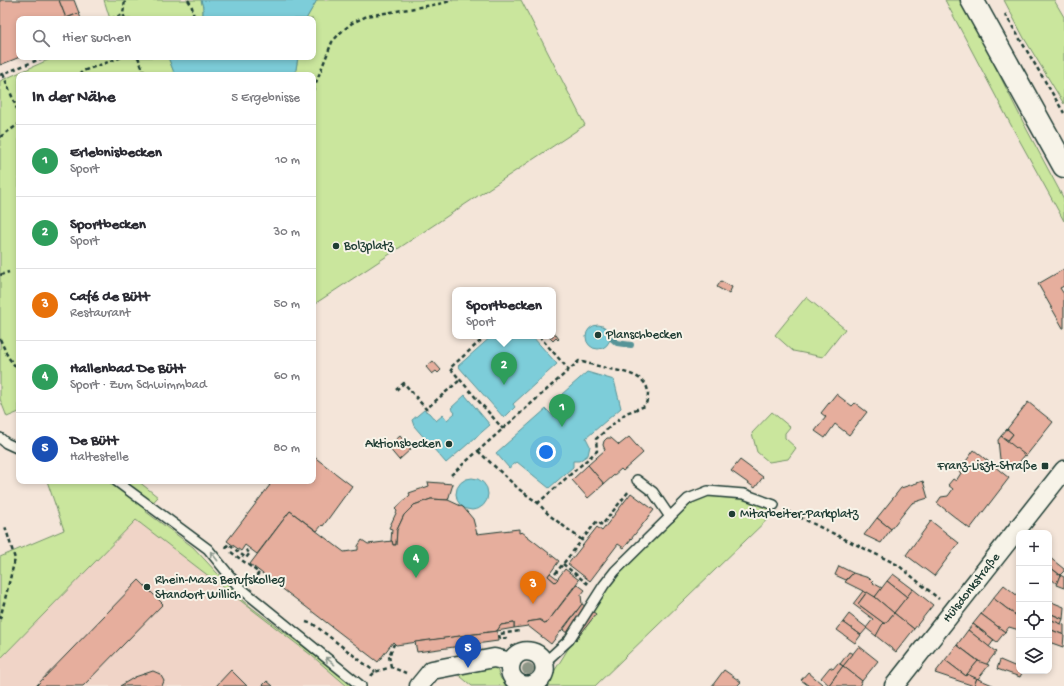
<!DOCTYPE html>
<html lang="de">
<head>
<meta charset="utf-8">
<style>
	:root { --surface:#fff; --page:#f2f2f3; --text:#2b2b33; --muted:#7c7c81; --line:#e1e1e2; --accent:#0b8043 }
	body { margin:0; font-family:"Gochi Hand",sans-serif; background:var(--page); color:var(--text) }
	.controls { position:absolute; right:12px; bottom:12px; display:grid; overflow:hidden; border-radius:8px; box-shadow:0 2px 6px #0003 }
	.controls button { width:36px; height:36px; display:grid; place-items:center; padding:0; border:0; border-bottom:1px solid var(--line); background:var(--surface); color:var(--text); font:20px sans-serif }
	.you { position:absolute; left:546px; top:452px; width:14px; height:14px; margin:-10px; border:3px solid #fff; border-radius:50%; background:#1a73e8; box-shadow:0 0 0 6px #1a73e833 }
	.badge { display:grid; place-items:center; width:26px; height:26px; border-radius:50%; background:var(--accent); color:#fff; font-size:13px; font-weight:700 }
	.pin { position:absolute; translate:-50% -33px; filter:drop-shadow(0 1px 2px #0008) }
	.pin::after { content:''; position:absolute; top:21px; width:14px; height:12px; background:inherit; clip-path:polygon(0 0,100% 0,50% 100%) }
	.popup { position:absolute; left:452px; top:287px; width:104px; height:52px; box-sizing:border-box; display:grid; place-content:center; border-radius:8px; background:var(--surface); filter:drop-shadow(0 1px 3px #0005); font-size:13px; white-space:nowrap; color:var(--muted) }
	.popup b { font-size:15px; color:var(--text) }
	.popup::after { content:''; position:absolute; left:50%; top:100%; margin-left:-8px; border:8px solid transparent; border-top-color:var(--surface) }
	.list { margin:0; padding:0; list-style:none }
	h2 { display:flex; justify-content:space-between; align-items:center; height:52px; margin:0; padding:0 16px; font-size:17px }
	h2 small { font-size:13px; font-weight:400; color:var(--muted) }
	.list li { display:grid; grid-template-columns:26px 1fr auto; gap:12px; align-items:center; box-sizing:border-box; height:72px; padding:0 16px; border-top:1px solid var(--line) }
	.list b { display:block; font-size:15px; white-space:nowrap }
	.list p { margin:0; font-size:13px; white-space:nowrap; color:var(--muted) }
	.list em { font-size:13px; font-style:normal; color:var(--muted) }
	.icon { flex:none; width:22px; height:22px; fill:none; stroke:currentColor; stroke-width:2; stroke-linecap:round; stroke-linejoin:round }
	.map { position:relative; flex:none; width:1064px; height:686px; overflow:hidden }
	.search { position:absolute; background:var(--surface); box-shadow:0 2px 6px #0003; left:16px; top:16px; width:300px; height:44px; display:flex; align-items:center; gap:10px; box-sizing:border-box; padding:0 14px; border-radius:8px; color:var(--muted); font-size:15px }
	.panel { position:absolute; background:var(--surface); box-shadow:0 2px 6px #0003; left:16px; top:72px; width:300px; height:412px; border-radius:8px }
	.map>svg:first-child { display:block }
</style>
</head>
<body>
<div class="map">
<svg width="1064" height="686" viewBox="0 0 1064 686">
	<rect width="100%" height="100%" fill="#f4e5d9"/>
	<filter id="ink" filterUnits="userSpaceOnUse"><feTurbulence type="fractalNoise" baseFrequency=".025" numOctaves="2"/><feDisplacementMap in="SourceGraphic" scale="8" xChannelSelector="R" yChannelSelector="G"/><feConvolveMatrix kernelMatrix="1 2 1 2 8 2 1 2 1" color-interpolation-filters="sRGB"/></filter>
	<g filter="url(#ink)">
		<path fill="#f0d4c7" d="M136,520L311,655L347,686H0V659Z"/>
		<g fill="#cae69d" stroke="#749268">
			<path d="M104,0H201L203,7V19H110Z"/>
			<path d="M317,0H521L585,125L313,305V75H295L298,57H313V19H306Z"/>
			<path d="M945,0H962L1026,128L1064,199V221L1011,125Z"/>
			<path d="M1004,0H1054L1064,17V104L1024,38Z"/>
			<path d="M55,57H168L175,75H19V412L7,417L0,399V81Z"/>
			<path d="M806,297L845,329L823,357L793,351L775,335Z"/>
			<path d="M772,412L790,427L785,433V438L796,448L788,459L769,462L757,452L752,433Z"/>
			<path d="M47,481H138L158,497L145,511L193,547L243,601L345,678L353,686H347L311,655L136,520L0,659V557L64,530Z"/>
			<path d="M718,496L748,498L776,511L595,686H543L550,680L555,670L612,578L696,497Z"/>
			<path d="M496,667L501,679L509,686H472L455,672Z"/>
		</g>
		<g fill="#7dcdd9" stroke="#579397">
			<path d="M201,0H317L306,19H203V7Z"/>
			<path d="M168,57H298L295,75H175Z"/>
			<circle cx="598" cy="337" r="12"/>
			<path d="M492,336H532L557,364L513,404L515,407L504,418L458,366Z"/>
			<path d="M587,372L614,380L621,408L586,438L590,446L588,455L579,461H573V467L549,488L517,462L509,468L496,453L546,409L553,416L561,414L568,402L562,394Z"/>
			<path d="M465,395L490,425L446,463L414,426L412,420L424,410L429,413L436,421L443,415L447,420L455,413L451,408Z"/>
			<circle cx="472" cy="494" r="16"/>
		</g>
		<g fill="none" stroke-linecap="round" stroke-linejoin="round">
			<path stroke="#579397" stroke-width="6" d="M610,337L617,343L631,345"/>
		</g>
		<g fill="#e6ae9d" stroke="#1f3d34">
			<path d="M0,0H59L66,18L68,19H19V57H20L0,65Z"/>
			<path d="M59,0H74L79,13L66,18Z"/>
			<path d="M79,13L81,19H68L67,18Z"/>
			<path d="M1064,269V286L1060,288L1064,294V328H1063L1038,284Z"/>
			<path d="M721,281L732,287L729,294L717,287Z"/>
			<path d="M553,331L559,339L558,340L556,338L553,341L548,336H553Z"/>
			<path d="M433,361L441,370L438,373L436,371L432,374L426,367Z"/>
			<path d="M836,394L852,406L855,403L867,412L849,435L835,424L825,438L815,431L826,417L821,413Z"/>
			<path d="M1028,402L1053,422L1026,456L1007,442L1013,434L1007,429Z"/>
			<path d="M1007,429L1013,434L1008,440L1001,436Z"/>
			<path d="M400,436L411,449L399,460L388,447Z"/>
			<path d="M1001,436L1025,455L1014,469L1000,459L998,440Z"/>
			<path d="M629,437L643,453L623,471L621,469L604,484L588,465L605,450L603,445L604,441L607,438H611L619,445Z"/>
			<path d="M974,450L1009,478L970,529L937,503L941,497L948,496L953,489L948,485L953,479L956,481L961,473L957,470L962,462L964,464Z"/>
			<path d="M313,456L352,486L323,526L322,525L317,531L290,511L257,554L245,545L241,551L227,541L270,485L268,484L270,481H313Z"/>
			<path d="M740,460L763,477L755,488L731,471Z"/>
			<path d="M588,465L604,484L588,498L572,480Z"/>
			<path d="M923,481L928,498L912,503L891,529L877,518L901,488Z"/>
			<path d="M428,482L453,484L448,500L431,499L414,505L404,515L397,530L396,545H393L392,541H391L392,529L389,528L397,511L395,509L410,495L409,493L429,486Z"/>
			<path d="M631,493L654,510L624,548L618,544L590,581L568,564L597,527L602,531Z"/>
			<path d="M431,499L448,500L463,507L473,519L477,534L519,529V533L522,532L559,561L548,576L555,582L565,569L579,580L546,624L540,620L527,622L528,626L514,628V623L501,625L497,631L396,645L393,642L378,662L250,564L290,511L344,552L358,550V546L362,540L368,544L392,541L393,545H396L397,530L404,515L414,505Z"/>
			<path d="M877,518L891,529L881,543L864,535Z"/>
			<path d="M931,521L959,543L934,576L906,555Z"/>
			<path d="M1049,557L1064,569V571L1060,575L1049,566Z"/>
			<path d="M839,566L853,573L846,580L835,575Z"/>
			<path d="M1051,568L1060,575L1057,584L1049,577V570Z"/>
			<path d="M550,573L558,579L555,582L548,576Z"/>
			<path d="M853,573L869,578L874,583H873L882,588L875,597L845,582Z"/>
			<path d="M893,574L913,589L907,597L887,581Z"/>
			<path d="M1060,575L1064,577V588L1056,585Z"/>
			<path d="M139,580L163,604L83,686H36Z"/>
			<path d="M887,581L907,597L894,613L875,597Z"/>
			<path d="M577,584L585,590L581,595L582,604L551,644L528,626L527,622L540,620L546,624Z"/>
			<path d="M1004,585L1019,597V618L993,598Z"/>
			<path d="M913,589L933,605L914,629L894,613Z"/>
			<path d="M863,591L866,593L858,604L884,623L876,636L866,628L873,619L853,604Z"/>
			<path d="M867,592L875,597L894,613L885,624L858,604Z"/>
			<path d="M993,598L1019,618V630L1009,627L1005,632L981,614Z"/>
			<path d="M1049,601L1064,607L1063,619L1049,613Z"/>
			<path d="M582,604L596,614L576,640L563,630Z"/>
			<path d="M894,613L914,629L896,652L876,636L882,625L884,623L885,624Z"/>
			<path d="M1049,613L1063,619L1061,624L1049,619Z"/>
			<path d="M849,614L867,628L861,635L843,622Z"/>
			<path d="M981,614L1005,632L997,642L973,624Z"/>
			<path d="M1049,619L1064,625V635L1049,629Z"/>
			<path d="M843,622L861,635L855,643L837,630Z"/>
			<path d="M514,623V628L497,631L501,625Z"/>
			<path d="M973,624L994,640L989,647L968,630Z"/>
			<path d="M1049,629L1064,635L1063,647L1049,642Z"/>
			<path d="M968,630L996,652L986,665L980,662L957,645Z"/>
			<path d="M497,631L498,641L417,652L415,642Z"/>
			<path d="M957,645L978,661L966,676L945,660Z"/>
			<path d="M859,646L878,661L862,681L843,666Z"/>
			<path d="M849,652L853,654L843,666L840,664Z"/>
			<path d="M945,660L966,676L967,674L977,678L974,686L935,673Z"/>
			<path d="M1000,660L1019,668V671H1023L1020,677L997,669Z"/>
			<path d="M978,661L989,665L978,679L967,674Z"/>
			<path d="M838,663L843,666L829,685L821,678L830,667L833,669Z"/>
			<path d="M843,666L862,681L859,686H831L829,685Z"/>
			<path d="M231,670L247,686H216Z"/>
			<path d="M724,670L741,682L737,686H712Z"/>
			<path d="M153,671L160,674L164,681L162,686H120L135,677Z"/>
			<path d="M808,672L822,684L820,686H809L801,680Z"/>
			<path d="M977,678L978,679L995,686H974Z"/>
			<path d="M267,681L273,686H262Z"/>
		</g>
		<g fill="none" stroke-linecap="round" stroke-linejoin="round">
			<defs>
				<g id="lane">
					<path d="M0,438L6,443L19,449"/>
					<path d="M637,480L653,492L670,517"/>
					<path d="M116,481L208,549L238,586L361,686"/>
					<path d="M544,663L569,640L604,585L615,571L688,499L708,491L744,494L774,505"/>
				</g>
				<g id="street">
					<path d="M419,686L432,670L494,658L511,662"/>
					<path d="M527,686C500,682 508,646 532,652C536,653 539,655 542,659C549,672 541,684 527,686"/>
					<path d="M894,686L1064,470"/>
				</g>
				<path id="secondary" d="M972,0L1064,166"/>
			</defs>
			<use href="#lane" stroke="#1f3d34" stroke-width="12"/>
			<use href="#street" stroke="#1f3d34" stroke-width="21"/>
			<use href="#secondary" stroke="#1f3d34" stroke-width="25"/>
			<g stroke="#1f3d34" stroke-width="2.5" stroke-dasharray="4 3" stroke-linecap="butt">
				<path d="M188,0C192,5 194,12 193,19"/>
				<path d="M1005,14L1064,113"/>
				<path d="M111,19L123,14"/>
				<path d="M125,19L123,14L125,0"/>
				<path d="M138,57L145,75"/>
				<path d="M3,74L19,114"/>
				<path d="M0,75L45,57"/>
				<path d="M79,75L83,71L122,57"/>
				<path d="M313,90L332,42L340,33L352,23L367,16L444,3L452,0"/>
				<path d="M0,137L19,124"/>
				<path d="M0,275L9,272"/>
				<path d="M486,336L450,368L503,429"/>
				<path d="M539,336L569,370"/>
				<path d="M0,339L8,357L19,371"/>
				<path d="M396,390L404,383L426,409L460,380"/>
				<path d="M478,451L520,490L538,503L549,515L582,540"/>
				<path d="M451,475L579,361C589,364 599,366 610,369C630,373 657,378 645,406L626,413L596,439L597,451L538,503"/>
				<path d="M787,511L898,565L939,599"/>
				<path d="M226,548L228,544L246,558L250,553L244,549"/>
				<path d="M231,552L259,573L252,581"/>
				<path d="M563,564L589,585"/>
				<path d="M555,574L597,521L602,525L629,491"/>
				<path d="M0,619L15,559L5,526"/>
				<path d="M306,622L313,624L375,672"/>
				<path d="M507,638L500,639L499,634L521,631"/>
				<path d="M391,667L389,656L394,644"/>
				<path d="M371,676L375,672L391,667L406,673"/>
			</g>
			<use href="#lane" stroke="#f7f3e8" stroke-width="9"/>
			<use href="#street" stroke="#f7f3e8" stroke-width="18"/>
			<use href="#secondary" stroke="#f7f3e8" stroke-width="22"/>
		</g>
		<circle fill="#8d9687" cx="528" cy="669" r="6"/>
		<defs><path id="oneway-shaft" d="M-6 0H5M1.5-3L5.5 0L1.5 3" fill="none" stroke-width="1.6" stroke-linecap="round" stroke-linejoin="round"/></defs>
		<g stroke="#8b988e">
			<use href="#oneway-shaft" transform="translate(214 556) rotate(-128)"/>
			<use href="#oneway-shaft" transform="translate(330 661) rotate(-141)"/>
		</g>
	</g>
	<g fill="#1f3d34" stroke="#f7f3e8" stroke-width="1.5">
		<circle cx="336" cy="246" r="4"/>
		<circle cx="598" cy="335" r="4"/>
		<circle cx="449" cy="444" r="4"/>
		<rect x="1041" y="462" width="8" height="8" rx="2"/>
		<circle cx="732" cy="514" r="4"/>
		<circle cx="147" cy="587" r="4"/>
	</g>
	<g text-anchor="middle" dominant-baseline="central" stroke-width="4" stroke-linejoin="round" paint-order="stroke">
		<g font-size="13" fill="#1f3d34" stroke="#f7f3e8" text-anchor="start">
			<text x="344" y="246">Bolzplatz</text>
			<text x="606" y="335">Planschbecken</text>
			<text x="441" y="444" text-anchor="end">Aktionsbecken</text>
			<text x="1037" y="466" text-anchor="end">Franz-Liszt-Straße</text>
			<text x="740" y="514">Mitarbeiter-Parkplatz</text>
			<text x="155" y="580">Rhein-Maas Berufskolleg<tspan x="155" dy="15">Standort Willich</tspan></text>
		</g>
		<g font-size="13" fill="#1f3d34" stroke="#f7f3e8">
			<text transform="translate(972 588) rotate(-52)">Hülsdonkstraße</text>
		</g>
	</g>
</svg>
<div class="controls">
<button>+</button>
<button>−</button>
<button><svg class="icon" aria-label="locate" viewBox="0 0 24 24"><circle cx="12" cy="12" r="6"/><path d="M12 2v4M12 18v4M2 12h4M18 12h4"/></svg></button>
<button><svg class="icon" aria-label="layers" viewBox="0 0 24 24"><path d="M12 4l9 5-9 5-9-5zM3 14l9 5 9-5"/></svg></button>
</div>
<div class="you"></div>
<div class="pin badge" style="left:562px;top:427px;background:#2e9e5b">1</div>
<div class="pin badge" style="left:504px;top:385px;background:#2e9e5b">2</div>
<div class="popup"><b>Sportbecken</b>Sport</div>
<div class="pin badge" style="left:533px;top:604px;background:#e8710a">3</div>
<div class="pin badge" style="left:416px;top:578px;background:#2e9e5b">4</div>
<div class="pin badge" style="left:468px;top:668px;background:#1a4fb4">5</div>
<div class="search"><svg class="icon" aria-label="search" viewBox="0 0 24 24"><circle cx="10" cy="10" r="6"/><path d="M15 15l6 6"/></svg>Hier suchen</div>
<section class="panel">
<h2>In der Nähe<small>5 Ergebnisse</small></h2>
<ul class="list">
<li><span class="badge" style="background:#2e9e5b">1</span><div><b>Erlebnisbecken</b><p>Sport</p></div><em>10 m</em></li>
<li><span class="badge" style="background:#2e9e5b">2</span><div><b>Sportbecken</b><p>Sport</p></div><em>30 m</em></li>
<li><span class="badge" style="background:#e8710a">3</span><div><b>Café de Bütt</b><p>Restaurant</p></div><em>50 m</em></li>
<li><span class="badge" style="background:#2e9e5b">4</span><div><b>Hallenbad De Bütt</b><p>Sport · Zum Schwimmbad</p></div><em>60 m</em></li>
<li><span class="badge" style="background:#1a4fb4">5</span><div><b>De Bütt</b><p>Haltestelle</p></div><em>80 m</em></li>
</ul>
</section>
</div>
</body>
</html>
